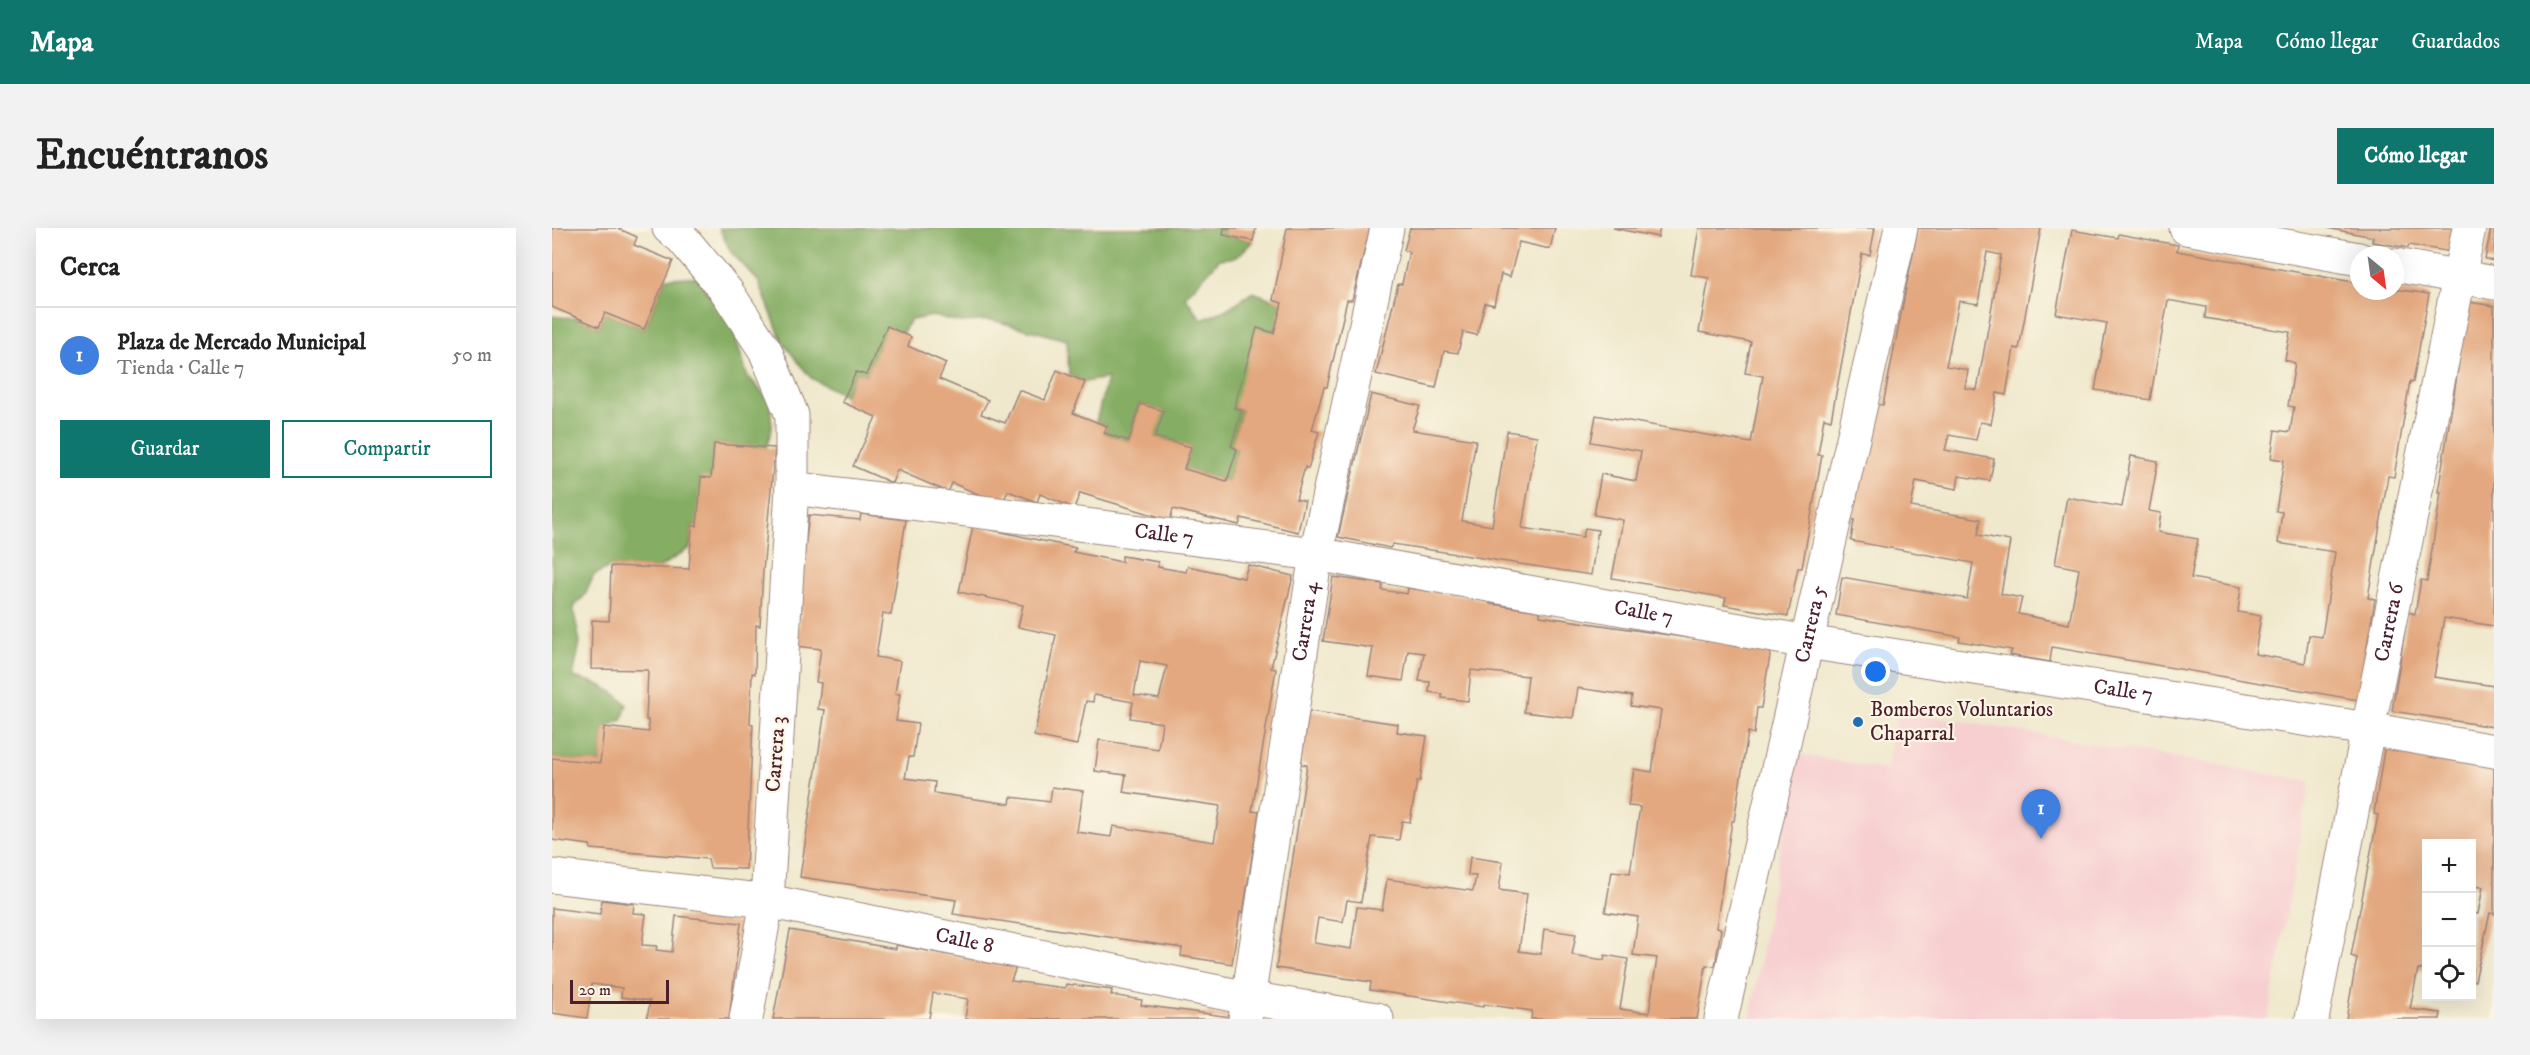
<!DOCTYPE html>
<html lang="es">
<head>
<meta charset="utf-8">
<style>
	:root { --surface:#fff; --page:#f2f2f2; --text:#222; --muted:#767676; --line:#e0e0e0; --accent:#0f766e }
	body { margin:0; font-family:"IM FELL DW Pica",serif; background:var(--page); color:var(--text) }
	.controls { position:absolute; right:18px; bottom:18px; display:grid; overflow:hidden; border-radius:0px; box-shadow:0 6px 24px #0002 }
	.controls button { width:54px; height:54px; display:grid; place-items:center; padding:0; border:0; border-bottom:2px solid var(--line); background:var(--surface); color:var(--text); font:30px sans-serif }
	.compass { position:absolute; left:1798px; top:18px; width:54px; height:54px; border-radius:50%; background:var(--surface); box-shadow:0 6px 24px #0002; rotate:151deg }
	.scale { position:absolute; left:18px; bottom:15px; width:99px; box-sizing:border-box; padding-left:6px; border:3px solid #4a1f2b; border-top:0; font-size:16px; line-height:21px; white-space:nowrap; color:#4a1f2b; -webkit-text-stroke:4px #fcf5e5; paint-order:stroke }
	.you { position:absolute; left:1324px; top:444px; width:21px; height:21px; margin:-15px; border:4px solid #fff; border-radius:50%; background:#1a73e8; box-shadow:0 0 0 9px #1a73e833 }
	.badge { display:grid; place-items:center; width:39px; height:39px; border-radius:50%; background:var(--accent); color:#fff; font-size:20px; font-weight:700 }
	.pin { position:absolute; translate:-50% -50px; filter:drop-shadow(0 2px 3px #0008) }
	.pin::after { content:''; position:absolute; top:32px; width:21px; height:18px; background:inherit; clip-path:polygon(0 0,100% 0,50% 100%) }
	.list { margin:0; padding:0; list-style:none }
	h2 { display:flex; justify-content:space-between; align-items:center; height:78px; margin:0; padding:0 24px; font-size:26px }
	h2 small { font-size:20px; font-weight:400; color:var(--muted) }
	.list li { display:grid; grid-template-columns:39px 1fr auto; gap:18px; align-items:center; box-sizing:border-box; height:96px; padding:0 24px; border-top:2px solid var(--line) }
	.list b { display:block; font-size:22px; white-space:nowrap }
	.list p { margin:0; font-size:20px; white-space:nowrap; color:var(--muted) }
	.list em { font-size:20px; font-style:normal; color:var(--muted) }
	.actions { display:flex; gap:12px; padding:18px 24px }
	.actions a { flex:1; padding:14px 0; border:2px solid var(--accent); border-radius:0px; text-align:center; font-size:21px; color:var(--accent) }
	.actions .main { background:var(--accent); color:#fff }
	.icon { flex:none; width:33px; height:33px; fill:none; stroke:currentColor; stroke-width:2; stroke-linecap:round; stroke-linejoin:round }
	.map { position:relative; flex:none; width:1942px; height:791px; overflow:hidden; border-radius:0px }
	header { display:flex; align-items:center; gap:36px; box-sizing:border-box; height:84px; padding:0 30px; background:var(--accent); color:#fff }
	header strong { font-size:28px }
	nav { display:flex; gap:33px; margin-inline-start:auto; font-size:21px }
	.intro { display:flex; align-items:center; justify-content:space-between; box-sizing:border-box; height:144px; padding:0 36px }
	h1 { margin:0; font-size:42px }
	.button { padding:15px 27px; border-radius:0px; background:var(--accent); color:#fff; font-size:21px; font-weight:700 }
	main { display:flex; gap:36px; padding:0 36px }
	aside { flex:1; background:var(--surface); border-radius:0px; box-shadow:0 6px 24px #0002 }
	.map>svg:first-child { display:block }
</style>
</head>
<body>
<header>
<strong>Mapa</strong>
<nav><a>Mapa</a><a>Cómo llegar</a><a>Guardados</a></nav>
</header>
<div class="intro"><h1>Encuéntranos</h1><a class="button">Cómo llegar</a></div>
<main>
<aside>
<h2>Cerca<small></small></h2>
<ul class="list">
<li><span class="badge" style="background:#3f7fe0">1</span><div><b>Plaza de Mercado Municipal</b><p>Tienda · Calle 7</p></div><em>50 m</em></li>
</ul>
<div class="actions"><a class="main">Guardar</a><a>Compartir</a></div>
</aside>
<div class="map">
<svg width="1942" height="791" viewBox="0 0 1942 791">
	<rect width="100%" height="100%" fill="#fcf5e5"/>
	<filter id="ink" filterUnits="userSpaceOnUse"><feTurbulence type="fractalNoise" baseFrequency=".0167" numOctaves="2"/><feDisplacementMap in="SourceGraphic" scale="12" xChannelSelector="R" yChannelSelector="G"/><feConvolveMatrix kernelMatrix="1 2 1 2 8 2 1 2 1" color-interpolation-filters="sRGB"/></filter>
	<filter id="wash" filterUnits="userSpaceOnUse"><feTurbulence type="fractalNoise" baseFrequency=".008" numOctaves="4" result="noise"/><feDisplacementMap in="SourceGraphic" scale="24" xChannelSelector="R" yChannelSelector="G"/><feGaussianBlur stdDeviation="1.35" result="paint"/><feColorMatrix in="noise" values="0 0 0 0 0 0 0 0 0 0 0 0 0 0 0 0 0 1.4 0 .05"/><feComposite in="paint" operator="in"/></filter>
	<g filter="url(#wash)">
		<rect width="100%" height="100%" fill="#efe8cc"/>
		<path fill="#f7cfd1" d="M1345,482L1758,553L1716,791H1198L1244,526L1335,541Z"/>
		<g fill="#85ad64" stroke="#686648" stroke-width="1.5">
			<path d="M167,0H672L671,7L701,13L685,29L668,31L633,69L650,92L675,81L701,64L730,75L722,105L682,180L690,182L679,218L685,221L675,253L632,241L638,219L603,209L611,183L588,176L577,213L552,205L555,198L544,194L555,150L533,154L517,147L515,112L440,92L408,94L380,88L359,92L350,105L335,99L314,147L304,144L293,168L259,150L231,115L207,54L179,24Z"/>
			<path d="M145,49L181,100L195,147L218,173L220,201L214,220L162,216L159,250L145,298H140L138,320L107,340L59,338L42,347L33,367L21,380L28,414L21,449C43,454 59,459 75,477L70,492L52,500L48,535L0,530V88L29,91L47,99L53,85L92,101L114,50Z"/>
		</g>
		<g id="blocks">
			<g fill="#e3a87f" fill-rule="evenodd">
				<path d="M0,0H65L85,9L82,17L121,33L92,101L53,85L47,99L0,79Z"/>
				<path d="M672,0H704L701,13L671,7Z"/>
				<path d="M735,0H818L800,72H795L775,159H772L760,202L767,204L756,241L753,239L744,271L753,273L746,304L689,290L687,297L621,281L618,292L528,265L522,280L488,266L485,274L456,263L450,276L400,255L396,264L345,242L340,255L301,238L324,189L290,174L304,144L314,147L335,98L359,109L356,118L394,135L387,151L436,172L429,186L453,195L467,162L493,172L505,142L533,154L521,185L555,198L552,205L577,213L588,176L612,183L603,209L639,219L632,241L675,253L685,221L679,218L690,182L682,180L705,100L722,105L730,75L721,72Z"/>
				<path d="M858,0H1003L998,21L967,14L958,49L949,46L942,77L933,75L925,107L911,104L906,125L892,123L884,160L824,146L846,56H850L857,24L852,22Z"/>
				<path d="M1061,0H1108L1106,9Z"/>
				<path d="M1147,0H1323L1318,27L1310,26L1279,192L1272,190L1266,227H1270L1250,340H1246L1236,388L1172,377L1174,370L1060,350L1071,292L1042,287L1049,246L1084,253L1089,223L1039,214L1044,187L1199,215L1211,148L1193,145L1199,114L1147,104L1157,50L1139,47Z"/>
				<path d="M1366,0H1489L1467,121L1462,120L1454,167L1445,165L1439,196L1428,194L1424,212L1397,207L1393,222L1442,231L1438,253L1407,248L1405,261L1364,253L1359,279L1429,291L1426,307L1458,313L1449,366L1470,370L1466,386L1517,396L1527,341L1503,336L1515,269L1570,279L1579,228L1606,233L1597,283L1609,285L1606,304L1646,311L1639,350L1689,359L1686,384L1709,388L1703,426L1753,435L1757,407L1770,409L1783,324L1726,315L1730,284L1724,283L1732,232L1719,230L1723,202L1738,204L1742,179L1736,178L1743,135L1733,132L1738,104L1653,90L1654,79L1616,72L1598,172L1543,162L1555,95L1504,86L1520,2L1566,10L1567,6L1626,17L1625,23L1807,55V63H1843V61L1877,66L1861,154L1858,153L1842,249L1836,248L1816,370L1823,371L1806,472L1500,419L1498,434L1458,427L1460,422L1407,413L1408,409L1284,387L1290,349L1415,371L1421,335L1299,313L1302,292H1299L1314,208L1318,209L1324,176L1331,177ZM1435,24L1449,27L1425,162L1413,160L1416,142L1394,138L1407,73L1426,76Z"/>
				<path d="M1775,0H1904L1900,24L1857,17L1856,20L1820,14L1821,9Z"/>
				<path d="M1939,0H1942V33L1933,31Z"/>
				<path d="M1917,74L1942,78V398L1892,390L1882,449L1942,458V499L1840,483L1856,384L1863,386L1869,352L1875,353L1889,264H1886Z"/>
				<path d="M819,166L868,178L860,202L924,212L910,293L940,298L955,203L985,208L970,300L1031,309L1033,300L1046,302L1039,347L841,316L838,320L786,309Z"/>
				<path d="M162,216L223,220L211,343L208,398L204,397L203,446L200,445L198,496H201L194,641L158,640L156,631L39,621L38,617L0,612V530L48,535L52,499L97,504L96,492H94L96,442L39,441L40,392L57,393L59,338L137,341L140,298H145L149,249L159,250Z"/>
				<path d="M309,286L354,292L339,387L331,385L324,429L348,433L343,466H348L344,493L366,496L361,529H357L353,550L383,554L382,565L458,576L459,569L498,574L500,559L531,563L525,604L559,609L561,598L662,614L668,578L571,564L574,547L543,543L547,512L606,521L610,495L578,490L581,474L542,467L541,474L534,473L525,517L482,508L504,407L466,399L471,377L407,364L421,298L524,320L521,324L570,334V328L606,334V339L634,344L636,338L692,350L696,337L741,348L719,440L724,441L700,583L707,584L691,685L688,684L680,736L629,728L630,720L401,686L404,672L248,649L273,482L266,481L269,455L264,454L269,421L244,418L250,378L242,377L252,329L257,287L308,292ZM588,433L615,438L607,471L582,467Z"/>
				<path d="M781,349L831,356L830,362L855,366L856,360L938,372V376L988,383V388L1219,422L1209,480H1205L1202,506L1196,504L1182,593H1180L1164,700L1169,701L1163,738L1154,737L1145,791H979L980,783L931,776V779L818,762L819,754L724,740L755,537L749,536L757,483L846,496L845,504L875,508L868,553H865L858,594L850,593L847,612L820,609L809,674L795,672L791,694L766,690L762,715L799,721L805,679L830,682L835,651L921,663L924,648L916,647L918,629L951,634L947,662L975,666L967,723L989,726L992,701L1024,706L1020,727L1052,732L1053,727L1076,731L1068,781L1097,785L1105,730L1081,727L1086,689L1053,684L1060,643L1078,645L1088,579L1076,578L1082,541L1100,544L1109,482L1079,478L1080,468L1026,460L1021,490L972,484L976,448L919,442L916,473L890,470V466L877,464L878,454L867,453L872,425L856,423L851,453L816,448L821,420L771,413Z"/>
				<path d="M1833,515L1886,524L1885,530L1942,539V686L1938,685L1923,753L1920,752V685L1926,686L1931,659L1920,658V615H1875L1874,742L1866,741L1858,781L1889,785L1888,791H1794L1805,730L1799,728L1826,587L1822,586Z"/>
				<path d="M50,672L82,676L81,685L94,686L90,717L105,718L104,722L120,724L124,688L189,695L177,791H95L98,773L69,769L70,760L40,756L35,790L0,785V680L48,686Z"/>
				<path d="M238,702L344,721V717L464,739L459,753L513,760L514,756L560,762L559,767L590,772L589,777L679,789V791H413L416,771L381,765L377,791H221Z"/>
			</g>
		</g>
	</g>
	<g filter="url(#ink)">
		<use href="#blocks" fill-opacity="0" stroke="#9c847c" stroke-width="1.5"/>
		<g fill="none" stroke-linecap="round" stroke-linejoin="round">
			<defs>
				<g id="minor">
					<path d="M117,0L130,10L175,64L213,122L240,187V260L215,673L194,791"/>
					<path d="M1634,0L1807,31"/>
					<path d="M1843,37L1942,55"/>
					<path id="s1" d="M240,260L764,326L1255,414L1816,501L1942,523"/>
					<path id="s2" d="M0,648L215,673L696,770L825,791"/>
					<path id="s3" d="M693,791L764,326L835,0"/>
					<path id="s4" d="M1169,791L1349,0"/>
					<path id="s5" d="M1760,791L1816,501L1917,0"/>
				</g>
			</defs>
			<use href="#minor" stroke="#9c847c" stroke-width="35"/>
			<use href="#minor" stroke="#fff" stroke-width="33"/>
		</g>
	</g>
	<circle fill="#1f6fb2" stroke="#fcf5e5" stroke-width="2" cx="1306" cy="494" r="6"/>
	<g text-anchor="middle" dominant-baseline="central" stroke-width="4.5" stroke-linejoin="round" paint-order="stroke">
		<g font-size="21" fill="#4a1f2b" stroke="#fcf5e5">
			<text stroke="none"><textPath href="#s1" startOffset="375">Calle 7</textPath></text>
			<text stroke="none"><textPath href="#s1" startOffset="861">Calle 7</textPath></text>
			<text stroke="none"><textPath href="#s3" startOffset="402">Carrera 4</textPath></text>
			<text stroke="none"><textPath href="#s5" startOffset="404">Carrera 6</textPath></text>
			<text stroke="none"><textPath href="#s4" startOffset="405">Carrera 5</textPath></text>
			<text stroke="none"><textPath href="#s1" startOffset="1347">Calle 7</textPath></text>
			<text transform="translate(224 526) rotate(-86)">Carrera 3</text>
			<text stroke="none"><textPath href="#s2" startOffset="418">Calle 8</textPath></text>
		</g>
		<g font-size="21" fill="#4a1f2b" stroke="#fcf5e5" text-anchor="start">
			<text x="1318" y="482">Bomberos Voluntarios<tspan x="1318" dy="24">Chaparral</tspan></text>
		</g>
	</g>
</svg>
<div class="controls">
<button>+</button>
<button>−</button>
<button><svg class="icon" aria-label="locate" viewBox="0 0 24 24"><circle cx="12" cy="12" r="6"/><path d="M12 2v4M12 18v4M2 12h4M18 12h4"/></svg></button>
</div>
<svg class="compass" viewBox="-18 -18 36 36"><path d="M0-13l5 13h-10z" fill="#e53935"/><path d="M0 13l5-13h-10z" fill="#767676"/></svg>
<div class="scale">20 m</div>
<div class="you"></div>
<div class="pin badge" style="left:1489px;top:611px;background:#3f7fe0">1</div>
</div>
</main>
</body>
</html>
